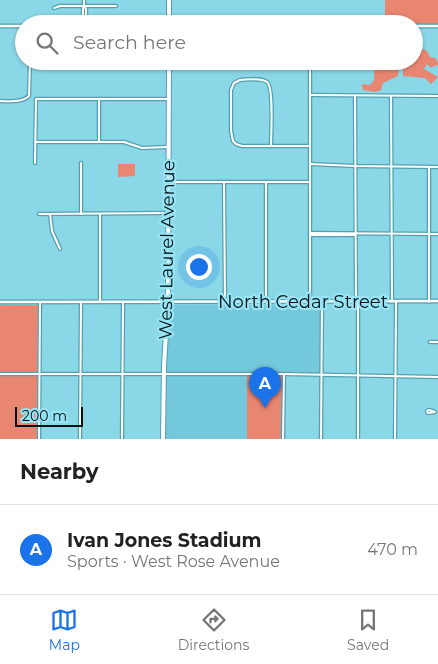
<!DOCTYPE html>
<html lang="en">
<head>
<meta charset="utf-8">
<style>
	:root { --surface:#fff; --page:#f6f6f6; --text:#222; --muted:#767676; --line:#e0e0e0; --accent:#1a73e8 }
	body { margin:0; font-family:Montserrat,sans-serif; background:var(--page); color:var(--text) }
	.scale { position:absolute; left:15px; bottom:12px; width:68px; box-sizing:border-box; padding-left:5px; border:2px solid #001216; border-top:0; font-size:14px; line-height:18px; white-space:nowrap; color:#001216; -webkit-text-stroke:4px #97e4f5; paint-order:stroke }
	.you { position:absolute; left:198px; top:266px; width:18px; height:18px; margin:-12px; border:4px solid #fff; border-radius:50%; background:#1a73e8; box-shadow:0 0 0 8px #1a73e833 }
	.badge { display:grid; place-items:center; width:32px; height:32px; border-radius:50%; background:var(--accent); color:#fff; font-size:16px; font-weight:700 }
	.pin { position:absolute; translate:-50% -41px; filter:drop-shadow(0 1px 2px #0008) }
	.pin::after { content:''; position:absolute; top:26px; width:18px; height:15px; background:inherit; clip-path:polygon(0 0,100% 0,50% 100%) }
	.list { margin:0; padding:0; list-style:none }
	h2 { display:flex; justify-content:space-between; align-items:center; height:65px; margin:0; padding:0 20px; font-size:21px }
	h2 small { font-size:16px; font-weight:400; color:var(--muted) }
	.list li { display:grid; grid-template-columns:32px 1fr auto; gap:15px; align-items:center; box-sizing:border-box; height:90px; padding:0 20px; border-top:1px solid var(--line) }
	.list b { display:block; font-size:19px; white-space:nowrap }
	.list p { margin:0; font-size:16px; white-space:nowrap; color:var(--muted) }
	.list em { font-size:16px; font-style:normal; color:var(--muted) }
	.icon { flex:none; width:28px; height:28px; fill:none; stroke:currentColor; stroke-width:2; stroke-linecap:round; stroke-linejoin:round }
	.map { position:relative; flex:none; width:438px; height:439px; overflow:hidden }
	.search { position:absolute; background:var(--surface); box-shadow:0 1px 4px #0004; left:15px; right:15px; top:15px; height:55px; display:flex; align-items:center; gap:12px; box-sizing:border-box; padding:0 18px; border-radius:28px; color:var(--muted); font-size:19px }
	.sheet { height:155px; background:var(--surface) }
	nav { display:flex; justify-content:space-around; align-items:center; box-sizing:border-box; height:70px; border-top:1px solid var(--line); background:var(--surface); font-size:14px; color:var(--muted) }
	nav a { display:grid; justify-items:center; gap:2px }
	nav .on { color:var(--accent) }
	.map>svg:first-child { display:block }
</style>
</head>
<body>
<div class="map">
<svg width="438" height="439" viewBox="0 0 438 439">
	<rect width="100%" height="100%" fill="#8ad7e7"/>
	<g fill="#73c8db">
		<path d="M320,304V374L239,372L166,373L170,305Z"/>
		<rect x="165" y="376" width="117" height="63"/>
	</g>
	<g fill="#e98672">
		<path d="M385,0H438V25L385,24Z"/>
		<path d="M423,49L427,51L430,57L435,58L438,62V66L436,65L431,68L427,64L424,69L438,77L431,84L425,78L403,76V67H399L398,76L383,83L381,90L375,92L363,90L362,84L370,85L374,80V71L377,61H414V51L419,52Z"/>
		<path d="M118,164H135V176L118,177Z"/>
		<path d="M0,305H38L37,439H0Z"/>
		<rect x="247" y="376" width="35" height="63"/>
	</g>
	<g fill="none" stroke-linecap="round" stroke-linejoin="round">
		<defs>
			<g id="minor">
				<path d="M84,0V6"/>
				<path d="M54,8L60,6H116"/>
				<path d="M83,24V9L84,6L86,9V24"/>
				<path d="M240,80C247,80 261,77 267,82C274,87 271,135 271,146H242L236,144L233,141L231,131V90L234,83Z"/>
				<path d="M311,95L438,96"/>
				<path d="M355,96L356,302"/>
				<path d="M391,96L392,302"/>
				<path d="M99,99V142"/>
				<path d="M0,101C10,101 21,103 29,96L30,61"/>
				<path d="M35,142H124L142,148L167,147"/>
				<path d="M271,146H310"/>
				<path d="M35,163L36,99H168"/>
				<path d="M81,163V214"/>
				<path d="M310,164L355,166L438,167"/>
				<path d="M429,167V302"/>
				<path d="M170,182H310"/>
				<path d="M224,182L225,302"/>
				<path d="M266,182V302"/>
				<path d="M39,214L167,213"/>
				<path d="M50,214L52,231L60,249"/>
				<path d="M310,233L438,234"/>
				<path d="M310,235H355"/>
				<path d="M100,301V214"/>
				<path d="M310,301V61"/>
				<path d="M430,342H438"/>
				<path d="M0,374H284L438,377"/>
				<path d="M429,410L435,412L428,413L427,411Z"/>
				<path d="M39,439L40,303"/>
				<path d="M80,439L81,303"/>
				<path d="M122,439L123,303"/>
				<path d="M283,439L284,374"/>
				<path d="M321,439L322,302"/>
				<path d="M358,439V302"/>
				<path d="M395,439L396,302"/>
			</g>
			<g id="tertiary">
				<path d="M0,26H24"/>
				<path d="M414,26H438"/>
				<path d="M0,302L438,301"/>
			</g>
			<g id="primary">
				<path d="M169,24V0"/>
				<path d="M163,439L164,365L168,302L169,61"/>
			</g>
		</defs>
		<use href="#minor" stroke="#53a0af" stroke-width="4.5"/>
		<use href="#tertiary" stroke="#53a0af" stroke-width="5"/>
		<use href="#primary" stroke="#53a0af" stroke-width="6"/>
		<use href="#minor" stroke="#fff" stroke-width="2"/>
		<use href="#tertiary" stroke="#fff" stroke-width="2.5"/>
		<use href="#primary" stroke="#fff" stroke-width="4"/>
	</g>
	<g text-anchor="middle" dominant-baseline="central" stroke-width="4.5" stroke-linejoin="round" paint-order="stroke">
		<g font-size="18" fill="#001216" stroke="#97e4f5">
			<text transform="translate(167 250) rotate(-89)">West Laurel Avenue</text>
			<text x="303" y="302">North Cedar Street</text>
		</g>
	</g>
</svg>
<div class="scale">200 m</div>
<div class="you"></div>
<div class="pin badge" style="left:265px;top:408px">A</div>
<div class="search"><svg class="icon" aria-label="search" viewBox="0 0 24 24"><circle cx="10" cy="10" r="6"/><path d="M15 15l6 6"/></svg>Search here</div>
</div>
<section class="sheet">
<h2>Nearby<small></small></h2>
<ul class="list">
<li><span class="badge">A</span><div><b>Ivan Jones Stadium</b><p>Sports · West Rose Avenue</p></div><em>470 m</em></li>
</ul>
</section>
<nav>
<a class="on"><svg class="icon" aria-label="map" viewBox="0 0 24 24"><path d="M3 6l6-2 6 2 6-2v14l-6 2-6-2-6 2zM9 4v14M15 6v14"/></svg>Map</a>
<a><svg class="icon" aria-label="directions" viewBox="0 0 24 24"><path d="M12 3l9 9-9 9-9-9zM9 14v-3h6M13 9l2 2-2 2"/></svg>Directions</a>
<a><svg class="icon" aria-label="saved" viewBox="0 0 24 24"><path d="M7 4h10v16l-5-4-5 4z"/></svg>Saved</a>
</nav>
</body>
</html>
